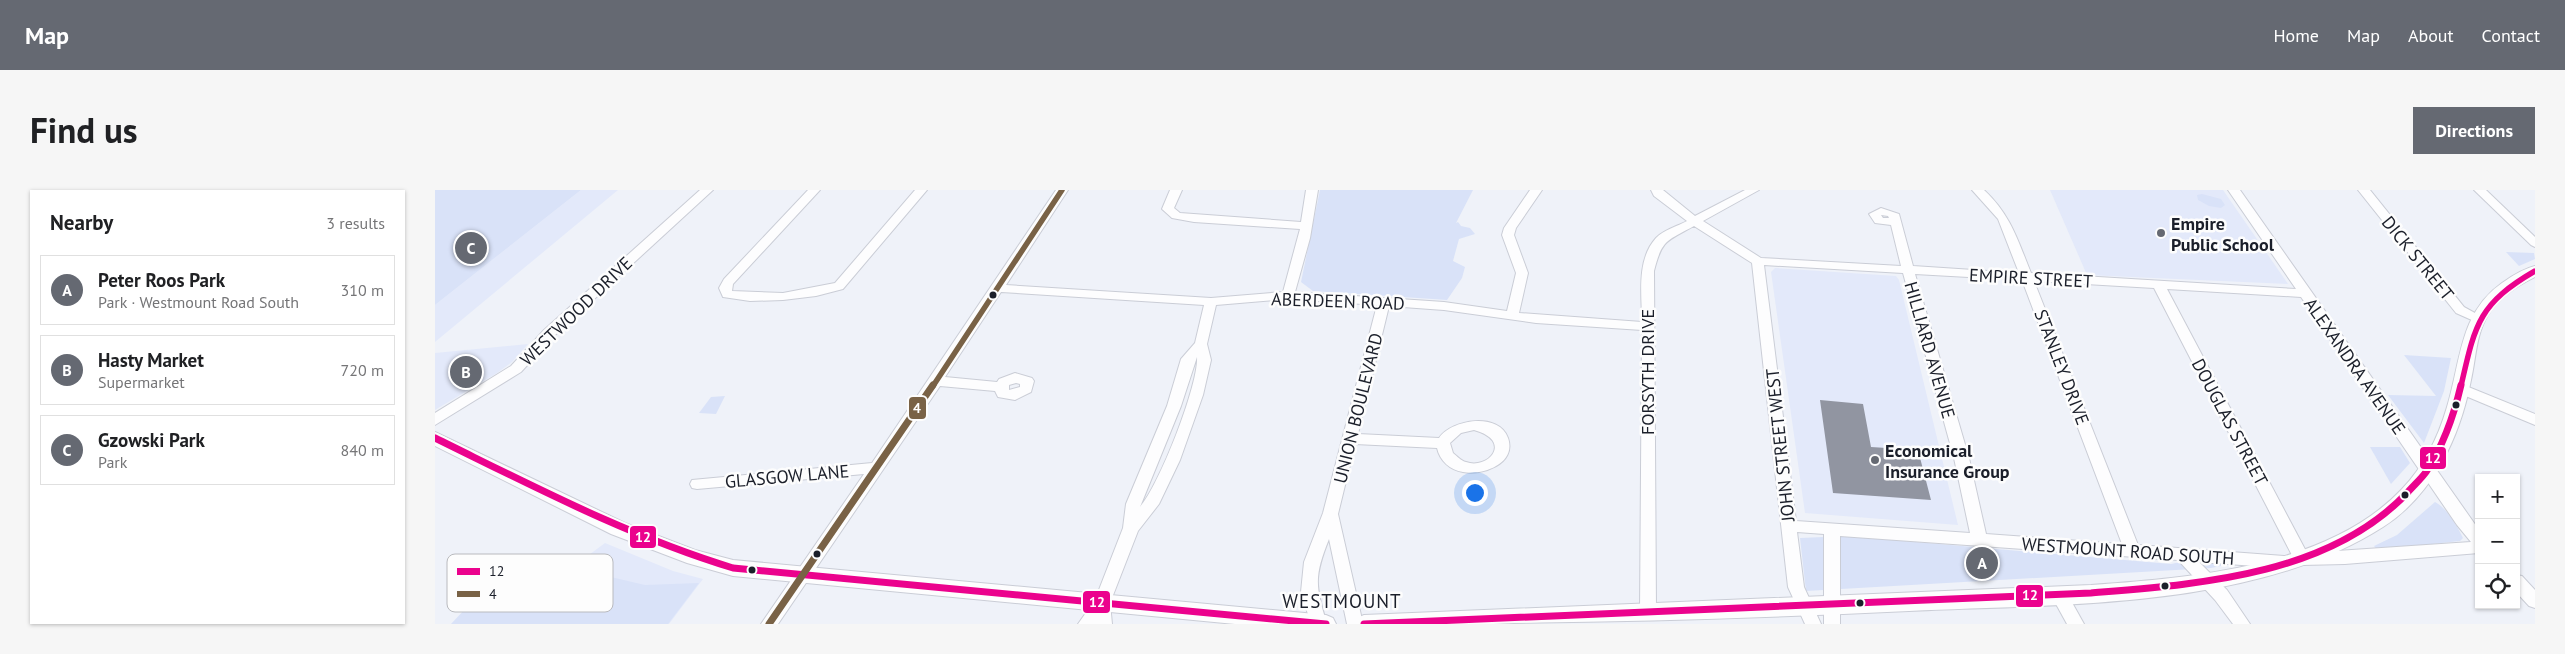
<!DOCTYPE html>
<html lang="en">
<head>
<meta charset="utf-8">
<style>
	:root { --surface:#fff; --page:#f6f6f6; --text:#202124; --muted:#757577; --line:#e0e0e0; --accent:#656972 }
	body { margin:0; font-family:"PT Sans",sans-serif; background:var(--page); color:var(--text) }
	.controls { position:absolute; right:15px; bottom:15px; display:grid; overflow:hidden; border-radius:0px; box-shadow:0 1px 4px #0004 }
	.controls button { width:45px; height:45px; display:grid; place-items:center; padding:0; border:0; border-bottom:1px solid var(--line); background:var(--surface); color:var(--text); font:25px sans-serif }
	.you { position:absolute; left:1039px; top:302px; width:18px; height:18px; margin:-12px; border:4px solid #fff; border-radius:50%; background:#1a73e8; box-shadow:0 0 0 8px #1a73e833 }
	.badge { display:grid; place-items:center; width:32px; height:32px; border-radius:50%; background:var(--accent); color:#fff; font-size:16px; font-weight:700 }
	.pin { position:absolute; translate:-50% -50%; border:2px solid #fff; box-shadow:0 1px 5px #0006 }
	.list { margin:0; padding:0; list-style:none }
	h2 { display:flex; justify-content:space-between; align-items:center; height:65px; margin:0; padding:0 20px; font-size:21px }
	h2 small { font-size:16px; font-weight:400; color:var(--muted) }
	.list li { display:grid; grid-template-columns:32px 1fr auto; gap:15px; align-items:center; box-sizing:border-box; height:70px; margin:0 10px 10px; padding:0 10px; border:1px solid var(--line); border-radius:0px }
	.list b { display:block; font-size:19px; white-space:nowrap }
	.list p { margin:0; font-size:16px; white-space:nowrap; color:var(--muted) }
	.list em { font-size:16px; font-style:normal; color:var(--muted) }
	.icon { flex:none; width:28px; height:28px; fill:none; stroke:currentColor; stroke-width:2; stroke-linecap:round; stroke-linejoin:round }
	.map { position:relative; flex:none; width:2100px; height:434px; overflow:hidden; border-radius:0px }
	header { display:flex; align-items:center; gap:30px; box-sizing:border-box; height:70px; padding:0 25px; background:var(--accent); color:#fff }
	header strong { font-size:24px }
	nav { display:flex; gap:28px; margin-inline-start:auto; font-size:18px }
	.intro { display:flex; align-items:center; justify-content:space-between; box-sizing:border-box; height:120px; padding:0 30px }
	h1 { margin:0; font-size:35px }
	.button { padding:12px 22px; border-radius:0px; background:var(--accent); color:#fff; font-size:18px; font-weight:700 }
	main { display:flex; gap:30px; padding:0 30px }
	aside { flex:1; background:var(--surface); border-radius:0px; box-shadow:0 1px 4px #0004 }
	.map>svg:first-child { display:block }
</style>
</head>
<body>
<header>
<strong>Map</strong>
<nav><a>Home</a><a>Map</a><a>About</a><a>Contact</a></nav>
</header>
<div class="intro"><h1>Find us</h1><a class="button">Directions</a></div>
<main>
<aside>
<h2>Nearby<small>3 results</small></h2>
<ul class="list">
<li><span class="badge">A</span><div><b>Peter Roos Park</b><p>Park · Westmount Road South</p></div><em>310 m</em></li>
<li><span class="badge">B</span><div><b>Hasty Market</b><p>Supermarket</p></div><em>720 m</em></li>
<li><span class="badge">C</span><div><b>Gzowski Park</b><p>Park</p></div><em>840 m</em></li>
</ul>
</aside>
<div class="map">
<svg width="2100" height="434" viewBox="0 0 2100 434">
	<rect width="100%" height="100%" fill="#eff2f9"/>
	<g fill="#e3e9fa">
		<path d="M146,0H183L0,152V115Z"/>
		<path d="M1615,0H1788L1853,94L1652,85Z"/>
		<path d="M1340,78L1461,86L1464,90L1523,335L1370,323L1336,82Z"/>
		<path d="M93,154L77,172L62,183L0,220V163Z"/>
		<path d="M170,353L238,381L268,389L234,434H18L60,388L131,382Z"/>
	</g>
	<g fill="#d9e2f8">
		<path d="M0,0H146L0,115Z"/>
		<path d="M885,0H1038L1021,33L1023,32L1026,36L1035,38L1040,44L1024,49L1018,71L1030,77L1027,88L1012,110L878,101L866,92Z"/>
		<path d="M1767,4L1786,9L1790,15L1786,18L1774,16L1763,10L1762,5Z"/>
		<path d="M2071,62L2099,63L2100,69L2084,76Z"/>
		<path d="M1969,165L2016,168L2009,201L1989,253L1953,205L2001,206Z"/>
		<path d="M290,206L281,224L264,223L276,207Z"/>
		<path d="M1935,257H1965L1975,273L1956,294Z"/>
		<path d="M2000,312C2011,317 2023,337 2028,348L2025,351L1942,360L1939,356L1962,345Z"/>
		<path d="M1412,346L1736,374L1766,368L1805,372L1776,378L1371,401L1365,348Z"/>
		<path d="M146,380L210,395L264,393L233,434H16L59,388Z"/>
	</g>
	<path fill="#9195a1" d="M1385,210L1428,214L1436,257L1483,260L1496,310L1398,303Z"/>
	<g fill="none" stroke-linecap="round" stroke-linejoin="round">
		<defs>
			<g id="minor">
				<path d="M265,0H278L119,146L86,182L0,235V223L76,176L109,140Z"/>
				<path d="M373,0H385L298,94L297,101L348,103L400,93L480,0H492L408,99L381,106L348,110L315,111L288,107L284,98L289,89Z"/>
				<path d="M621,0H633L571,95L776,108L848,102L865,39L759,32L737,28L727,19L735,0H747L739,18L745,23L866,32L871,0H883L875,48L860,102L1009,112L1072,121L1081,83L1067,45L1069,38L1095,0H1107L1081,38L1079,45L1093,83L1084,123L1207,132C1207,105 1201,70 1221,48C1228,40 1243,36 1252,31L1219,6L1216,0H1228L1260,26L1310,0H1324L1268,31L1326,68L1466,76L1456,35L1440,33L1434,24L1446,18L1464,24L1478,76L1584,83L1563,29L1537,0H1549C1576,25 1583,51 1596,83L1861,99L1793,0H1805L2044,340V363L1910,374L1867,375L1861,373L1719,98L1599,91L1703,355L1849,366L1855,368L1857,372L1855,376L1849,378L1764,372L1792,400L1815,434H1798L1780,410L1743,370L1405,346V434H1389V344L1362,342L1369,397L1386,434H1370L1353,397L1317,73L1259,36C1232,51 1227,49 1219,81L1221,422L1219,427L1213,429L1207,427L1205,422L1207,140L1101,133L1009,120L954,116L923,244L1004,248C1017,229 1064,222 1073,248C1082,274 1047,286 1028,282C1015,280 1005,271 1002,258L920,254L903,324L928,434H912L894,349C879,386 880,396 892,434H876L866,402L869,372L888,323L942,115L853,109L781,115L772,154L776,170L768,205L745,270L724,314L703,341L675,413L677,434H643L660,410L688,338L691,314L732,216L746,169L760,153L769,115L566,102L510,187L562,192L564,189L580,183L597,188L599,191L596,202L580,210L563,207L560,201L505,196L343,434H326L429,284L262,299L257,298L255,294L257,290L437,273ZM1446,25L1453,26L1454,28H1448ZM1329,75L1468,83L1519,268L1535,343L1361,331ZM1480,84L1587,90L1687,354L1551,344L1534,268ZM1732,99L1866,107L2022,335L2036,352L1872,363ZM762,167C764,194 724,296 705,317L746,216ZM581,193L585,194V197L574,200V195ZM1039,240C1079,251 1053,280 1031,272C1026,271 1022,266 1018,263L1015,253L1026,243Z"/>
				<path d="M1923,0H1935L2029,117L2049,128L2047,131H2039L2021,123Z"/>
				<path d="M2039,0H2051L2100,47V57L2096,55Z"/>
				<path d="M2026,194L2100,224V235L2021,202L2019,199Z"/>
				<path d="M2081,385L2087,386L2100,400V418L2094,416L2081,402Z"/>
				<path d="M1624,398L1630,400L1649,434H1632L1616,405L1618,400Z"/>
			</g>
			<g id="major">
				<path d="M2100,76V87C2082,96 2064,107 2053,125C2041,144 2041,168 2036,190C2025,247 1998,305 1948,337C1819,420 1623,414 1474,421C1289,430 1104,434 919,434L922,428L929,425L1656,395C1756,388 1894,377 1967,299C1989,276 2003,248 2012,217C2026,172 2024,123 2067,93C2077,86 2088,79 2100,76Z"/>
				<path d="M0,242L190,333L260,360L298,370L891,425L898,428L901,434H800L298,386L252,373L176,344L0,256Z"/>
			</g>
		</defs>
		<use href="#minor" stroke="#cacdd6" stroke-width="2"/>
		<use href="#major" stroke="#cacdd6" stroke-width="2"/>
		<use href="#minor" fill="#fdfdfe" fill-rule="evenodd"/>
		<use href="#major" fill="#fdfdfe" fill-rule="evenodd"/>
		<defs>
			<path id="bus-1-far1" d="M2026,196C2040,135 2043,114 2100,81"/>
			<g id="bus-1">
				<path d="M0,248C98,296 193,346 298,378L891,434"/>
				<path d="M929,434L1656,403C1764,394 1894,386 1973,302C1979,295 1986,289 1991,282C2008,256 2019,225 2026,195"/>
			</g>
			<path id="bus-2-far1" d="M498,196L627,0"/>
			<path id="bus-2" d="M334,434L498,195"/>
		</defs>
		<use href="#bus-1-far1" stroke="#fdfdfd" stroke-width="9"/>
		<use href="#bus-1" stroke="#fdfdfd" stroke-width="11"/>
		<use href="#bus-2-far1" stroke="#fdfdfd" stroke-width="9"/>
		<use href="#bus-2" stroke="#fdfdfd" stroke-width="11"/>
		<use href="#bus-1-far1" stroke="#eb028d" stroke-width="5.5"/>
		<use href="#bus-1" stroke="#eb028d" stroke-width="7"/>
		<use href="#bus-2-far1" stroke="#796246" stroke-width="5.5"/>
		<use href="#bus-2" stroke="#796246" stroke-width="7"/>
	</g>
	<g fill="#656972" stroke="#fdfdfd" stroke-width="2">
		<circle cx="1726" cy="43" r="5"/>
		<circle cx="1440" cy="270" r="5"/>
	</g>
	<g fill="#1b1f2a" stroke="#fdfdfd" stroke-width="2">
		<circle cx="558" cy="105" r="4.5"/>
		<circle cx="2021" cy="215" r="4.5"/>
		<circle cx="1970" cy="305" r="4.5"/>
		<circle cx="382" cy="364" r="4.5"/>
		<circle cx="317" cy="380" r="4.5"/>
		<circle cx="1730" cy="396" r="4.5"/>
		<circle cx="1425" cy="413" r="4.5"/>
	</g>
	<g text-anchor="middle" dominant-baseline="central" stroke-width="5" stroke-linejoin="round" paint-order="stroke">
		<g font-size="18" font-weight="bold" fill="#1b1f2a" stroke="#fdfdfd" text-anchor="start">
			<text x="1736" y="33">Empire<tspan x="1736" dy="21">Public School</tspan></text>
			<text x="1450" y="260">Economical<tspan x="1450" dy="21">Insurance Group</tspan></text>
		</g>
		<g font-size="18" fill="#1b1f2a" stroke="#fdfdfd">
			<text transform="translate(1983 68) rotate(51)">DICK STREET</text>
			<text transform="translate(1596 88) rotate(3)">EMPIRE STREET</text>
			<text transform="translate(903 111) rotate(2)">ABERDEEN ROAD</text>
			<text transform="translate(141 121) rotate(-44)">WESTWOOD DRIVE</text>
			<text transform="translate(1495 160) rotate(74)">HILLIARD AVENUE</text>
			<text transform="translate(1920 176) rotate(55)">ALEXANDRA AVENUE</text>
			<text transform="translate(1627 177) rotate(69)">STANLEY DRIVE</text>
			<text transform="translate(1212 182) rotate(-90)">FORSYTH DRIVE</text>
			<text transform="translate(923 218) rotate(-76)">UNION BOULEVARD</text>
			<text transform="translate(1795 232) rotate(62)">DOUGLAS STREET</text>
			<text transform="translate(1345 255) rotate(-96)">JOHN STREET WEST</text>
			<text transform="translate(352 286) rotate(-5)">GLASGOW LANE</text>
			<text transform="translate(1693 361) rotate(4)">WESTMOUNT ROAD SOUTH</text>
		</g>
		<g font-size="19" letter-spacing="1" fill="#1b1f2a" stroke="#fdfdfd">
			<text x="907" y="411">WESTMOUNT</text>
		</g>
	</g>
	<rect x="12" y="364" width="166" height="58" rx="8" fill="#fdfdfd" stroke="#b9babe" stroke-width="1"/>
	<rect x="22" y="378" width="23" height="7" fill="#eb028d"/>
	<rect x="22" y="401" width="23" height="6" fill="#796246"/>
	<g font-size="14" fill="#1b1f2a">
		<text x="54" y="386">12</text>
		<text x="54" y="409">4</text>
	</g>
	<g stroke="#fdfdfd" stroke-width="2">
		<rect x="473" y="206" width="19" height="24" rx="5" fill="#796246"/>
		<rect x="1984" y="256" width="28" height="24" rx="5" fill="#eb028d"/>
		<rect x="194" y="335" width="28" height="24" rx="5" fill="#eb028d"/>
		<rect x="1580" y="394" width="29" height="24" rx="5" fill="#eb028d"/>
		<rect x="647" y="400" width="29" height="24" rx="5" fill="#eb028d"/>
	</g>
	<g font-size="14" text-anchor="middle" font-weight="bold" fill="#fff">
		<text x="482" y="223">4</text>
		<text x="1998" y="273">12</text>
		<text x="208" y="352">12</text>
		<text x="1595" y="410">12</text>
		<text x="662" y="417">12</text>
	</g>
</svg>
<div class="controls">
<button>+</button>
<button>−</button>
<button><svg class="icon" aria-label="locate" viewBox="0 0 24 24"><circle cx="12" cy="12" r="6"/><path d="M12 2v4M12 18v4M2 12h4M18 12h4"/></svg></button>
</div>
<div class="you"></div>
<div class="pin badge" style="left:1547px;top:373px">A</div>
<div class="pin badge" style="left:31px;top:182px">B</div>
<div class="pin badge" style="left:36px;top:58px">C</div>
</div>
</main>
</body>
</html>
